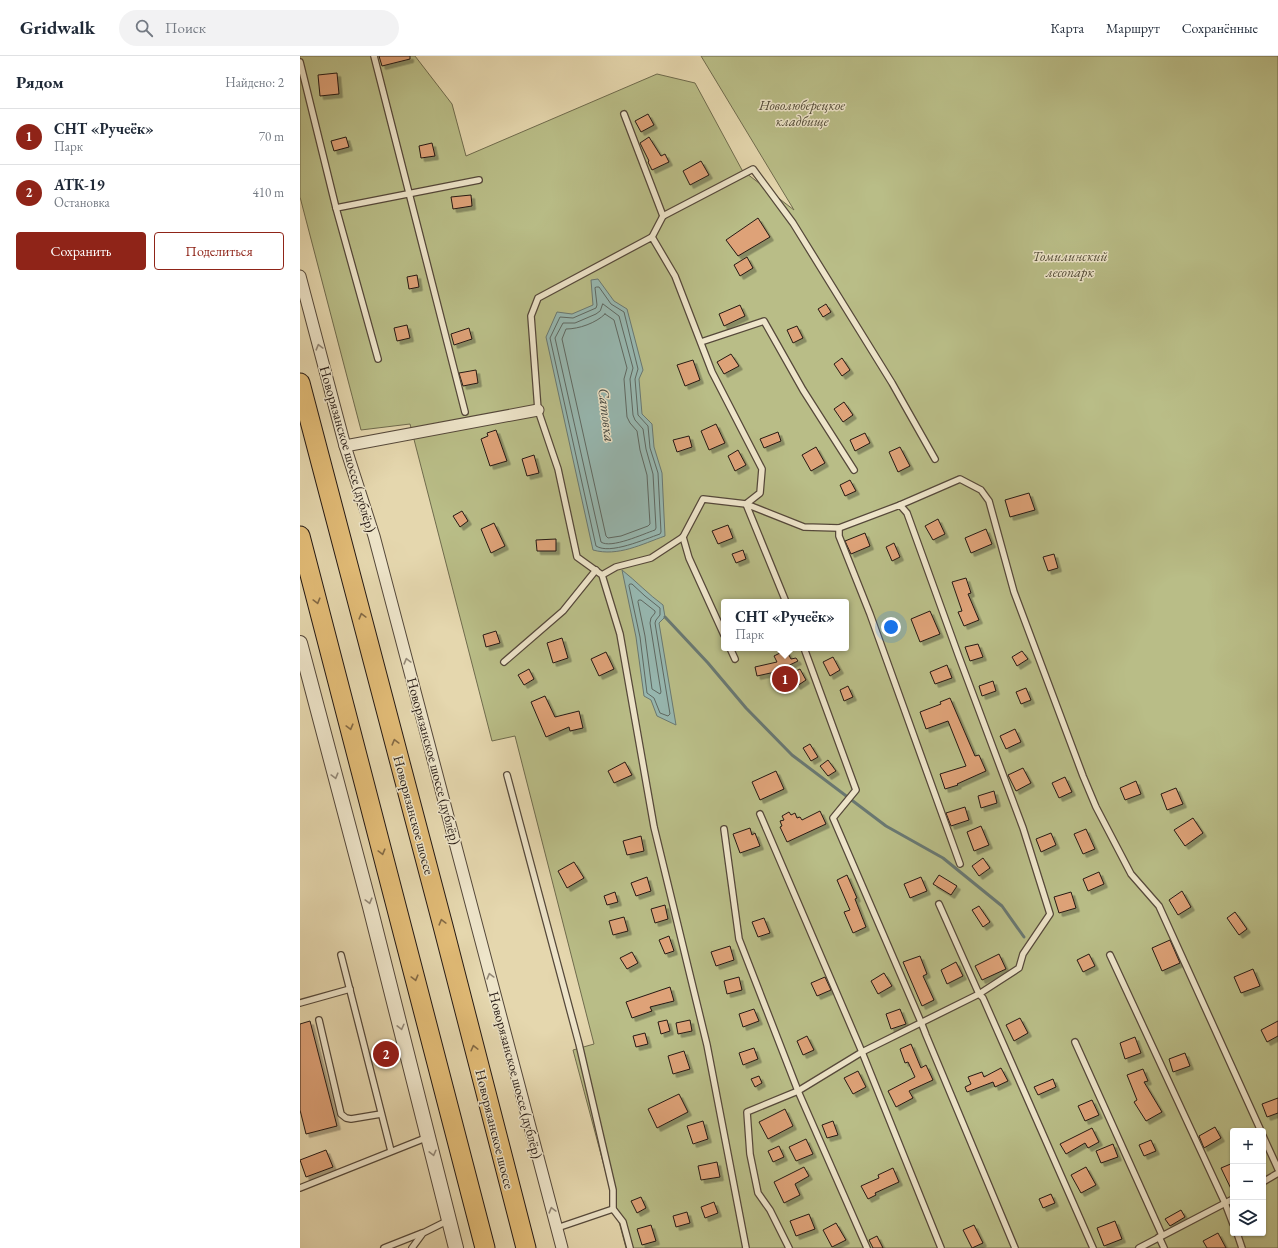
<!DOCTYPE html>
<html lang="ru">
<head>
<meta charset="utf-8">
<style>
	:root { --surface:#fff; --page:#f2f2f3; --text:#1f2937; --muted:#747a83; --line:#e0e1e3; --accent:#8f2418 }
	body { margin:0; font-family:"EB Garamond",serif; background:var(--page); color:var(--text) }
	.controls { position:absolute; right:12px; bottom:12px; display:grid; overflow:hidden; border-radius:4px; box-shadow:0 1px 3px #0004 }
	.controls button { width:36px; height:36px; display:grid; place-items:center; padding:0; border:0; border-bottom:1px solid var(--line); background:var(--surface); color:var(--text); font:20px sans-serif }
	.you { position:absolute; left:591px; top:571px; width:14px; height:14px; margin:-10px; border:3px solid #fff; border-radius:50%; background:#1a73e8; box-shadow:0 0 0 6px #1a73e833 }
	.badge { display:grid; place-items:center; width:26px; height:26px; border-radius:50%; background:var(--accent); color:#fff; font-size:13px; font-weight:700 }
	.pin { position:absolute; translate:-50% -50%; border:2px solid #fff; box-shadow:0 1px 4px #0006 }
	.popup { position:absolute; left:421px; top:543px; width:128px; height:52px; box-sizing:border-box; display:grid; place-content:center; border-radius:4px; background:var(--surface); filter:drop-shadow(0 1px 3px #0005); font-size:13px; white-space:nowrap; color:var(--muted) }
	.popup b { font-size:15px; color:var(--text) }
	.popup::after { content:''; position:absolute; left:50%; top:100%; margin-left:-8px; border:8px solid transparent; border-top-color:var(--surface) }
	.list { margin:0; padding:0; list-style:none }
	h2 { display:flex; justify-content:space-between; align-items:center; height:52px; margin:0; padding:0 16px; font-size:17px }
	h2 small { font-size:13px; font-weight:400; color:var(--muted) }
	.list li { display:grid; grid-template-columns:26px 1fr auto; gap:12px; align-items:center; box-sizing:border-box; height:56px; padding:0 16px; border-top:1px solid var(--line) }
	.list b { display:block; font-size:15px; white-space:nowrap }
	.list p { margin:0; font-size:13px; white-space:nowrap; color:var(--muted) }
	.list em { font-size:13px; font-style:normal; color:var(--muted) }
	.actions { display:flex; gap:8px; padding:12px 16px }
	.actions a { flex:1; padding:9px 0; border:1px solid var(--accent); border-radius:4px; text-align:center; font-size:14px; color:var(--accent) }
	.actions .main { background:var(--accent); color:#fff }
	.icon { flex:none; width:22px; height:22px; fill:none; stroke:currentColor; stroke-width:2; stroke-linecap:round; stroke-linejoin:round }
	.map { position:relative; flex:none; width:978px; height:1192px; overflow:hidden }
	header { display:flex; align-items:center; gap:24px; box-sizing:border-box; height:56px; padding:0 20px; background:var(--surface); border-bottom:1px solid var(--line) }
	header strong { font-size:19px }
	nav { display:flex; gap:22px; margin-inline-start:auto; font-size:14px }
	.search { width:280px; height:36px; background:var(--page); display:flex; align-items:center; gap:10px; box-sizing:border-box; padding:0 14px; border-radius:22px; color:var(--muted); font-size:15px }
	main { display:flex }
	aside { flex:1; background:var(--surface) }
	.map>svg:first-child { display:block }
</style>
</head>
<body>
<header>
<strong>Gridwalk</strong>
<div class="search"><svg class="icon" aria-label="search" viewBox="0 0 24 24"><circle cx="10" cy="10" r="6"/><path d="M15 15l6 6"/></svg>Поиск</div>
<nav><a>Карта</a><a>Маршрут</a><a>Сохранённые</a></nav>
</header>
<main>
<aside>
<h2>Рядом<small>Найдено: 2</small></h2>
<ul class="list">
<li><span class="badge">1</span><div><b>СНТ «Ручеёк»</b><p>Парк</p></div><em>70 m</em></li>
<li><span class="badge">2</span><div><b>АТК-19</b><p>Остановка</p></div><em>410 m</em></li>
</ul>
<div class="actions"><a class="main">Сохранить</a><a>Поделиться</a></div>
</aside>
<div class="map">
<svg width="978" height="1192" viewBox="0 0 978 1192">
	<defs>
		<filter id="shadow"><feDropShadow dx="3.5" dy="3.5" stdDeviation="0" flood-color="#0004"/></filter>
	</defs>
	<rect width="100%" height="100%" fill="#e5d7ae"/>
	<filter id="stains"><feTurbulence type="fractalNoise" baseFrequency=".005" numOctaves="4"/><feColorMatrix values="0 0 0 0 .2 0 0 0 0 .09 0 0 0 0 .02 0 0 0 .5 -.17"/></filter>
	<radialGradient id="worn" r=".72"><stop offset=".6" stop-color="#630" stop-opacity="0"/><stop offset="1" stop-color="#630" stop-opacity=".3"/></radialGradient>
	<path fill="#b9bd87" stroke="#6f6b4d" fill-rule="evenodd" d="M0,0H115L152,48L166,100L357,18L395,27L442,114L494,154L401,0H978V1192H326L273,994L294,988L215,680L192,685L110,368L61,374L0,141ZM424,546H546V592H424ZM933,1075H963V1177H933Z"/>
	<g fill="#97b8b1" stroke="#697872">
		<path d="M298,223L314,245L327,253L343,314L339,323L342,358L352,368L354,391L362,417L365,480C342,488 318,501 293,494L246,281L257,256L272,258L293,249L291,224Z"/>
		<path d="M322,514C336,525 348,538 363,549L365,561L359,567L376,669L357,660L351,644L344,640L336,581Z"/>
	</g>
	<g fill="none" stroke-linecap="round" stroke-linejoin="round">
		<g stroke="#5e6862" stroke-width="1">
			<path d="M297,231H299L311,248L324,256L338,313L335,323L338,359L348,370L350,392L358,417L361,476L360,478C345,483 310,499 296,490L250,282L260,261L273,262L296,252L297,249L295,232Z"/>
			<path d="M303,248L319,260L333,312L330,323L333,359L335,364L343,373L346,393L353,418L356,472L355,474C343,478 311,493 301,486L255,282L263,267H275L296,258L300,255Z"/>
			<path d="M305,258L314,264L327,312L324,323L327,361L330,367L337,375L340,394L347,419L350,468L348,470L321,480L308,482L306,480L262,283L266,273C279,273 296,267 305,258Z"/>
			<path d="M330,528H332L345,540L360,552V559L356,564L355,567L370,658L368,660L360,657L354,642L347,637L340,581L329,530Z"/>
			<path d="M339,544H341L355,555V557L351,562L350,567L361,636L360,638L352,633L345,580L338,546Z"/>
		</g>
		<path stroke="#697872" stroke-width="3" d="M365,561L408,607L446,652L492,699L586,770L643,802L702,850L724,881"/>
	</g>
	<g fill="#dea278" stroke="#251913" filter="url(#shadow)">
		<path d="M79,0H110V3L82,10Z"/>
		<path d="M37,17L39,38L20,40L18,19Z"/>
		<path d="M348,58L354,69L341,76L335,65Z"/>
		<path d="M46,81L49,91L34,95L31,85Z"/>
		<path d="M349,81L361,100L365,98L369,106L352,114L348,106L349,105L340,87Z"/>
		<path d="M132,87L135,100L121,102L119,90Z"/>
		<path d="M401,105L409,119L390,129L383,115Z"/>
		<path d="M171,139L172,150L153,153L151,141Z"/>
		<path d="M458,162L470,181L438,200L426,184Z"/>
		<path d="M447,201L453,212L440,220L434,209Z"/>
		<path d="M117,219L119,231L109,233L107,221Z"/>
		<path d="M526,248L531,256L523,261L518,253Z"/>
		<path d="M440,249L445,260L424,270L419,258Z"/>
		<path d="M107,269L110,282L97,285L94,272Z"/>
		<path d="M497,270L503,282L493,287L487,274Z"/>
		<path d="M169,272L172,283L154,289L151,278Z"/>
		<path d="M431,298L439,310L424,318L417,306Z"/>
		<path d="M542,302L550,314L542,320L534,308Z"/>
		<path d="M393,304L400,324L385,330L377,309Z"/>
		<path d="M176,314L178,327L163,330L159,317Z"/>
		<path d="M544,346L553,359L543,366L534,353Z"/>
		<path d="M416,368L425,387L409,394L401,375Z"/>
		<path d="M196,374L207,405L190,410L181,383L188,380L187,377Z"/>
		<path d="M478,376L481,385L464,392L460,383Z"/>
		<path d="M565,377L570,387L555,395L550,384Z"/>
		<path d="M389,380L392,391L377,396L373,384Z"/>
		<path d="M516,391L525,407L511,415L502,399Z"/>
		<path d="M600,391L610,410L598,416L589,396Z"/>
		<path d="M438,394L446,409L435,415L428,400Z"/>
		<path d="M234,399L239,417L227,420L222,403Z"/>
		<path d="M550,424L556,435L545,440L540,429Z"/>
		<path d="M729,437L735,454L710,461L705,444Z"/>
		<path d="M162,455L168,465L160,471L153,460Z"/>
		<path d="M638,463L645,478L633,484L625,470Z"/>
		<path d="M194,467L205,490L191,497L181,473Z"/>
		<path d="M428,469L433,482L418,488L412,475Z"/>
		<path d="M686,473L692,488L671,497L665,482Z"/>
		<path d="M565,477L570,490L551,498L545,485Z"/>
		<path d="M256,483V495H237L236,484Z"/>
		<path d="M594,487L600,501L592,505L586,491Z"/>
		<path d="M443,494L446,503L436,507L432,498Z"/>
		<path d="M754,498L758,512L748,515L743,501Z"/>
		<path d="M666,522L671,537L668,538L679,564L664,570L658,556L662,555L652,526Z"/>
		<path d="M630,555L640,578L620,586L611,563Z"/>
		<path d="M196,575L200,587L186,591L183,579Z"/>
		<path d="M262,582L268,602L253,607L247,587Z"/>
		<path d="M678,588L683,601L670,605L665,591Z"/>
		<path d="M486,594L491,603L496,602L498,605L475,616L457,620L455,611L477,606L474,600Z"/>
		<path d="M722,595L728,603L717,610L712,601Z"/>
		<path d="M306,596L314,613L299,620L291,603Z"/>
		<path d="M533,601L540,614L530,620L523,606Z"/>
		<path d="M647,609L652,622L635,628L630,616Z"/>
		<path d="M229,613L234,623L224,629L218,619Z"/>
		<path d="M500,613L506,624L497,630L490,618Z"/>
		<path d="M693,625L696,635L682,640L679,630Z"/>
		<path d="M548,630L553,641L544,645L540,634Z"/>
		<path d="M726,632L731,644L721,648L716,636Z"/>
		<path d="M245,640L255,661L279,655L283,672L270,675L269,671L246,681L231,646Z"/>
		<path d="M650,642L675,700L679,699L686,715L657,728L658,729L645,733L640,718L666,710L648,665L626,673L620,656L641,648L640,646Z"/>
		<path d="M715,673L721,686L706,693L700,680Z"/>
		<path d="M510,688L518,701L511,705L503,692Z"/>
		<path d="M528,704L536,715L528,720L520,710Z"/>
		<path d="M325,706L332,719L314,727L308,715Z"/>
		<path d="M723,712L731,727L716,735L708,719Z"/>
		<path d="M476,715L484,733L460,744L452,726Z"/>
		<path d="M765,721L772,736L759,742L752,727Z"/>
		<path d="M836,725L841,738L825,744L820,732Z"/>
		<path d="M876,732L883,748L867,754L861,738Z"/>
		<path d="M694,735L697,747L681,752L678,740Z"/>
		<path d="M665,751L669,764L651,770L646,757Z"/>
		<path d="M520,755L526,768L487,786L480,771L482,770L480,765L484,764L482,760L489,756L491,759L495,757L497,762L500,761L502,764Z"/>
		<path d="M893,762L903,777L885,790L874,774Z"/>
		<path d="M681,770L689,789L674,795L667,776Z"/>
		<path d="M450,772L452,779L455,777L460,790L440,797L433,778Z"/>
		<path d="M786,773L795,793L783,798L774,778Z"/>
		<path d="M751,777L756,789L741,796L736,783Z"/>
		<path d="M341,780L344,795L327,799L323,785Z"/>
		<path d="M683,802L690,812L679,820L672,810Z"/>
		<path d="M274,806L284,822L267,832L258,815Z"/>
		<path d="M799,816L804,828L788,835L783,823Z"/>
		<path d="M547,819L557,842L555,843L566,871L553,877L544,856L550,854L537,824Z"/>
		<path d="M639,819L657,830L651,839L633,828Z"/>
		<path d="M347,821L351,835L336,840L331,827Z"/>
		<path d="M621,821L627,835L610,842L604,828Z"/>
		<path d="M882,835L891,851L878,859L869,844Z"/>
		<path d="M315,836L318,846L307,849L304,840Z"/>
		<path d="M771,836L776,852L759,857L754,841Z"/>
		<path d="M365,849L368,863L355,867L351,853Z"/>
		<path d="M679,850L690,866L683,871L672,854Z"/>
		<path d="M935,856L947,873L939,879L927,862Z"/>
		<path d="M324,861L328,875L313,879L309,865Z"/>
		<path d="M464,862L470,877L458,881L452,866Z"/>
		<path d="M369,880L374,895L365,898L359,884Z"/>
		<path d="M870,884L880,907L862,915L852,892Z"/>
		<path d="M430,890L434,904L416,910L411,896Z"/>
		<path d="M332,896L338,907L327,913L320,902Z"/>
		<path d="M699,898L706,913L682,924L675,910Z"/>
		<path d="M789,898L795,910L783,916L777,904Z"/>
		<path d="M620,900L627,918L623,920L634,944L622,950L603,906Z"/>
		<path d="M656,906L663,920L647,928L641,914Z"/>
		<path d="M953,913L960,930L941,937L934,921Z"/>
		<path d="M584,917L592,930L578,938L571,925Z"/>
		<path d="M439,921L442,934L427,938L424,925Z"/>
		<path d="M525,921L531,934L517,940L511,927Z"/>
		<path d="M370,931L374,945L350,951L352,955L332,962L326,946Z"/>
		<path d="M454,953L459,965L443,971L439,958Z"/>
		<path d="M600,953L606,968L591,973L586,958Z"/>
		<path d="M720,962L728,977L714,985L706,969Z"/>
		<path d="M367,964L370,975L361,978L358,966Z"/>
		<path d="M390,964L392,975L378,978L376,967Z"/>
		<path d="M10,965L37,1070L6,1078L0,1054V968Z"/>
		<path d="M978,965V980L967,986L961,974Z"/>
		<path d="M345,977L348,988L336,991L333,980Z"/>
		<path d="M507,980L514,994L503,999L497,985Z"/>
		<path d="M835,981L841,997L825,1003L820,987Z"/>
		<path d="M611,988L621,1012L626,1009L633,1024L609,1035L613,1042L596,1051L588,1035L615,1021L608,1006L605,1007L600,993Z"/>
		<path d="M454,992L458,1003L443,1009L439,997Z"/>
		<path d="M384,995L390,1013L373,1018L368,1000Z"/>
		<path d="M885,997L890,1010L873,1016L869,1003Z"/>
		<path d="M701,1012L708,1025L695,1031L693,1026L667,1036L665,1031L671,1028L668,1021L682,1016L684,1021Z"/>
		<path d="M843,1013L848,1025L844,1026L862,1056L846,1065L834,1046L837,1044L827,1019Z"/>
		<path d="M558,1015L566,1031L553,1038L544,1022Z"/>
		<path d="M459,1020L462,1027L455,1031L451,1023Z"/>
		<path d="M753,1023L756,1031L738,1039L734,1031Z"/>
		<path d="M379,1038L388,1056L357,1072L348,1053Z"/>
		<path d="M978,1042V1057L967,1061L962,1048Z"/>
		<path d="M792,1044L799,1059L785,1065L778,1050Z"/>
		<path d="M485,1053L493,1070L468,1083L459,1066Z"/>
		<path d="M403,1065L408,1083L393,1088L387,1070Z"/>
		<path d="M533,1065L538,1079L527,1082L522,1069Z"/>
		<path d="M915,1071L921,1082L904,1092L899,1080Z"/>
		<path d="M792,1072L799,1086L788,1092L785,1087L766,1098L760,1088Z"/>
		<path d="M506,1083L513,1098L496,1105L489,1091Z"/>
		<path d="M851,1084L856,1095L844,1100L839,1089Z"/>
		<path d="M813,1088L818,1101L801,1107L796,1095Z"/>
		<path d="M479,1090L484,1101L473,1106L468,1095Z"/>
		<path d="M26,1094L33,1111L6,1121L0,1104Z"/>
		<path d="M417,1106L420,1121L401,1124L398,1110Z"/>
		<path d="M933,1107V1137L921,1112Z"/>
		<path d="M504,1111L509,1120L495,1128L500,1139L484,1147L474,1126Z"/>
		<path d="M786,1111L796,1129L781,1137L771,1119Z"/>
		<path d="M593,1112L599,1126L575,1137L576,1139L568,1143L561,1130L579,1122L578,1119Z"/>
		<path d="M751,1138L755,1147L743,1152L739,1143Z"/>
		<path d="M341,1141L346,1152L337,1157L331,1145Z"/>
		<path d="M414,1146L418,1157L405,1162L401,1151Z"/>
		<path d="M881,1154L885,1161L870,1170L865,1163Z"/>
		<path d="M387,1156L390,1167L376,1171L373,1160Z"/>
		<path d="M509,1158L515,1173L496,1180L490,1165Z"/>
		<path d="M815,1165L822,1183L804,1190L797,1172Z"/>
		<path d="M536,1167L546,1184L532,1191L523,1174Z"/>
		<path d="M351,1169L356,1185L342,1189L337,1173Z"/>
		<path d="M674,1169L683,1187L672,1192L663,1174Z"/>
		<path d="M918,1177L926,1192H907L903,1185Z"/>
		<path d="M577,1180L583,1192H573L569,1184Z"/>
	</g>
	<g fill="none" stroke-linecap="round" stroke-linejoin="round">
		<defs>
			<g id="service">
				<path d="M74,0L165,356"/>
				<path d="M0,6L36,152L179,124"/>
				<path d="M324,58L363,160"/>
				<path d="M36,152L78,303"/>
				<path d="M352,181L363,160L453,113L493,167L592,327L635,403"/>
				<path d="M401,286L464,265L503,334L554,414"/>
				<path d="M600,449L660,423L681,434L689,445L714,536L783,720L796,751L831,818L859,850L961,1075"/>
				<path d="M539,472V480L570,558L660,808"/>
				<path d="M383,481L389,502L424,579"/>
				<path d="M302,519L277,501L258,413L238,354L231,260L238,242L352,181L375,220L412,316L462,413L460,437L446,448L403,443L383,481L351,502L316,511L302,519L320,578L354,771L407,989L446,1192"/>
				<path d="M486,546L446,448L504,471L539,472L600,449L607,457L659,601L723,772L750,858L723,898L719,912L679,938L562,996L498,1035L447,1056L450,1098L458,1137L470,1154L489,1192"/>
				<path d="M430,592L435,603"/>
				<path d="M504,592L556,734L533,762L621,966L626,979L715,1192"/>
				<path d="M204,606L263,555L296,514"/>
				<path d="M207,719L279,988L313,1134V1153L323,1166L330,1192"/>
				<path d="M460,758L562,996L641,1192"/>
				<path d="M424,773L439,883L498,1035L567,1192"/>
				<path d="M639,848L679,938L683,942L793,1192"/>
				<path d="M41,899L91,1095"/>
				<path d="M810,899L925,1147L933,1168"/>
				<path d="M0,947L50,933"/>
				<path d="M19,964L41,1058L46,1062L51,1063L81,1058"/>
				<path d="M775,986L862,1179"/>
				<path d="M963,1080L978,1113"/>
				<path d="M963,1126L978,1117"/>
				<path d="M0,1132L128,1081"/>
				<path d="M257,1172L313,1153"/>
				<path d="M937,1177L942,1192"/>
				<path d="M859,1181L864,1192"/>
				<path d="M84,1192L122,1177"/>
				<path d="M112,1192L123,1177L149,1164"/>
				<path d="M839,1192L933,1143"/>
			</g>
			<g id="minor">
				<path d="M0,220L45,390L74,480L262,1192"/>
				<path d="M45,390L238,354"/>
			</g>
			<path id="tertiary" d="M0,587L70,851L156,1192"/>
			<g id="trunk">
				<path d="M0,327L143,870L226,1192"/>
				<path d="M0,480L185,1192"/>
			</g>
		</defs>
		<use href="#service" stroke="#55483a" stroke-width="8"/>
		<use href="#minor" stroke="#55483a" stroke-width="13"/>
		<use href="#tertiary" stroke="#55483a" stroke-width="16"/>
		<use href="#trunk" stroke="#251913" stroke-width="21"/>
		<use href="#service" stroke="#eee5ca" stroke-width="5.5"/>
		<use href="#minor" stroke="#eee5ca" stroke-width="11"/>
		<use href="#tertiary" stroke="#eee5ca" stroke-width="14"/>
		<use href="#trunk" stroke="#e2bc77" stroke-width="19"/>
	</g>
	<defs><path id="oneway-chevron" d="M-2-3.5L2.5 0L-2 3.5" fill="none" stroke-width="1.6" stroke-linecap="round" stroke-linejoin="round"/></defs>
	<g stroke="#948978">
		<use href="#oneway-chevron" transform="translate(19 291) rotate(-105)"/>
		<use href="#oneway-chevron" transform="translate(107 605) rotate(-105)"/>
		<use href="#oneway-chevron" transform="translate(35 720) rotate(75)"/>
		<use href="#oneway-chevron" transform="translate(69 845) rotate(75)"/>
		<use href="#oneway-chevron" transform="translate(190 920) rotate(-105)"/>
		<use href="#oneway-chevron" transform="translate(101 971) rotate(76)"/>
		<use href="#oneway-chevron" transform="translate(133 1097) rotate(76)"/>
		<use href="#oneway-chevron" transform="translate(252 1154) rotate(-105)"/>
	</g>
	<g stroke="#846a45">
		<use href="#oneway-chevron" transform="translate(17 545) rotate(75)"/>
		<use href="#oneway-chevron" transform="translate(62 560) rotate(-105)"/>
		<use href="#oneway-chevron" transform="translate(50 671) rotate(75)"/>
		<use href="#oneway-chevron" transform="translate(95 686) rotate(-105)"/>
		<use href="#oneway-chevron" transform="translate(82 796) rotate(75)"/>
		<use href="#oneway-chevron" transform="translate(142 866) rotate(-105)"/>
		<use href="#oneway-chevron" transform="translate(115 922) rotate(75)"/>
		<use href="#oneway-chevron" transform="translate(174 992) rotate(-104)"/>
	</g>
	<g text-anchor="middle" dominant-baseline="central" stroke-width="3" stroke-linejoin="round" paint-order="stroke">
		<g font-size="14" font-style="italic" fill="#514a36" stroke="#eee5ca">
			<text x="502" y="49">Новолюберецкое<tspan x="502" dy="16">кладбище</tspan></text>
			<text x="770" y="200">Томилинский<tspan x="770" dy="16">лесопарк</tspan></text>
		</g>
		<g font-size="14" fill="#251913" stroke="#eee5ca">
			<text transform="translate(48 393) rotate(74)">Новорязанское шоссе (дублёр)</text>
			<text transform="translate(134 705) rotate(75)">Новорязанское шоссе (дублёр)</text>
			<text transform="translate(114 759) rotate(75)">Новорязанское шоссе</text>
			<text transform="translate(216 1019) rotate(75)">Новорязанское шоссе (дублёр)</text>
			<text transform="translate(195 1073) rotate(76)">Новорязанское шоссе</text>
		</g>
		<g font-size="15" font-style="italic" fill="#474942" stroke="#eee5ca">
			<text transform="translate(307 359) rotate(83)">Сатовка</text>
		</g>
	</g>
	<rect width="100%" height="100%" filter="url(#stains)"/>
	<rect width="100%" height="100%" fill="url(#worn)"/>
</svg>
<div class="controls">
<button>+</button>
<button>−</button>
<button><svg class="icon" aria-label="layers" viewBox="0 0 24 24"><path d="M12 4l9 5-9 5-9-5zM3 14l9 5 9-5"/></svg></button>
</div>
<div class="you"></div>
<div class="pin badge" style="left:485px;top:623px">1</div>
<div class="popup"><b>СНТ «Ручеёк»</b>Парк</div>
<div class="pin badge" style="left:86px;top:998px">2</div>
</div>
</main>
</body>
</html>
